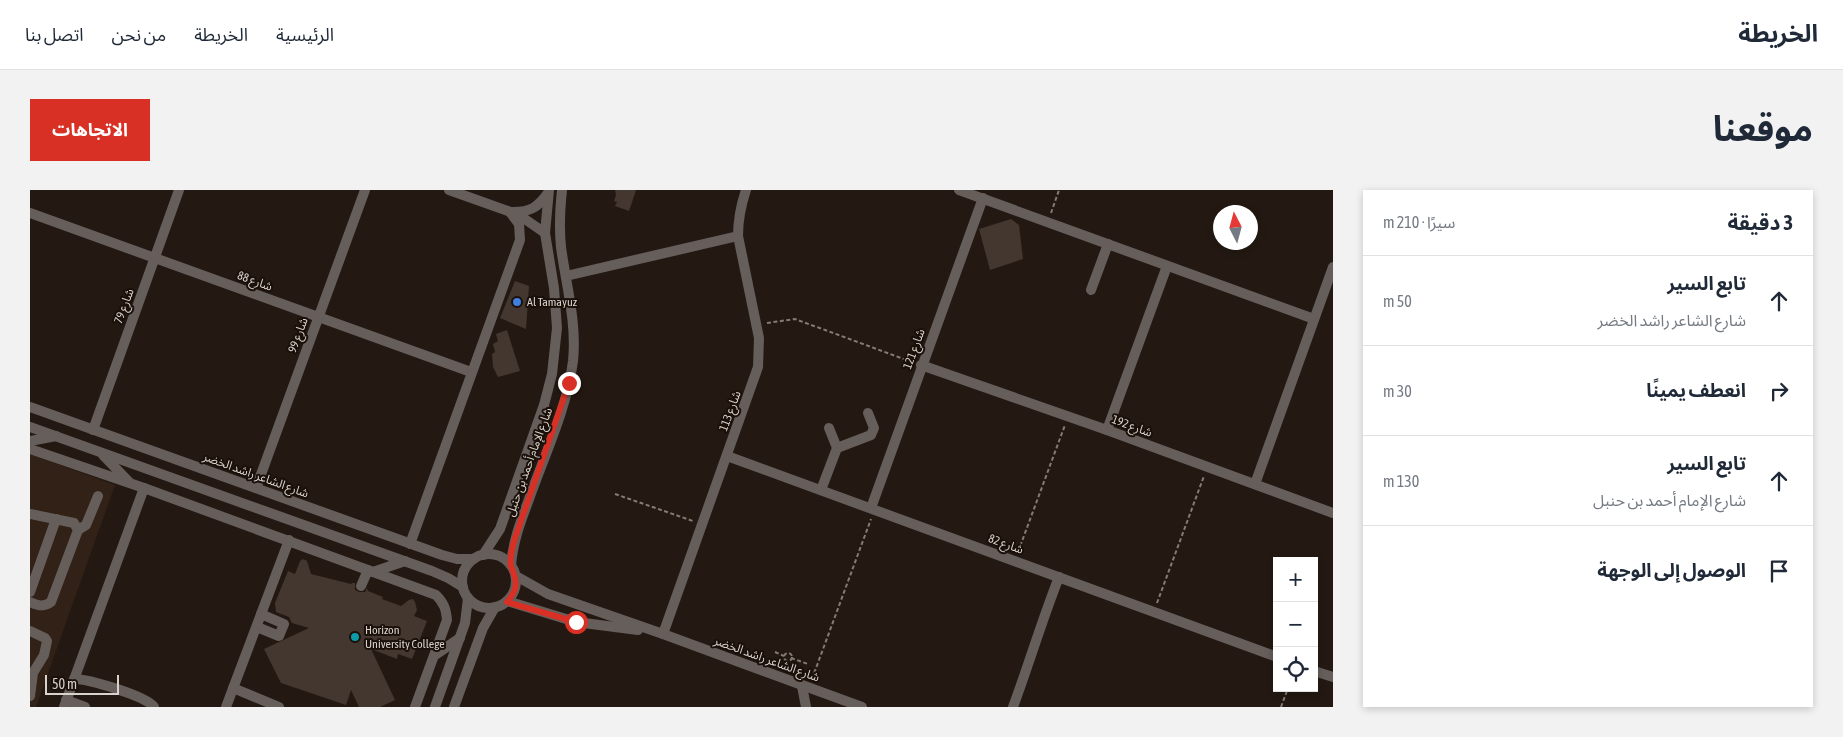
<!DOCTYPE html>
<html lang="ar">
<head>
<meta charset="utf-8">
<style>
	:root { --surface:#fff; --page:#f2f2f3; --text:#1f2937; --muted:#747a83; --line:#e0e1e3; --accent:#d93025 }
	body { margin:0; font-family:"Asap Condensed","Noto Sans Arabic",sans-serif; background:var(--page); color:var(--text); direction:rtl }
	.controls { position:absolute; right:15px; bottom:15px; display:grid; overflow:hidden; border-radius:0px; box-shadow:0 2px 8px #0003 }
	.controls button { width:45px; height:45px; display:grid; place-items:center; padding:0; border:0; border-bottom:1px solid var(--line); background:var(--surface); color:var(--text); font:25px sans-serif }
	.compass { position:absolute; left:1183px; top:15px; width:45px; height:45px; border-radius:50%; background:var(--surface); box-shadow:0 2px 8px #0003; rotate:354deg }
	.scale { position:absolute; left:15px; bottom:12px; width:74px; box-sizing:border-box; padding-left:5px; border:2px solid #d8d1cc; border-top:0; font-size:14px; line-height:18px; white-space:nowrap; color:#d8d1cc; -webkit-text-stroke:4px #1a1009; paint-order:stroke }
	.stop { position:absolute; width:15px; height:15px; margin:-11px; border:4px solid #d93025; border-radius:50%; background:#fff }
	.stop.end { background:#d93025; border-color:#fff; box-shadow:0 1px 5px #0008 }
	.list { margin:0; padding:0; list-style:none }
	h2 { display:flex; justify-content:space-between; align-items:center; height:65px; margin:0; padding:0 20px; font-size:21px }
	h2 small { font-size:16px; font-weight:400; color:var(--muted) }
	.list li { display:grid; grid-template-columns:32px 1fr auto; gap:15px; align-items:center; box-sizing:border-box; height:90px; padding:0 20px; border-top:1px solid var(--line) }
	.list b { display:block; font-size:19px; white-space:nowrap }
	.list p { margin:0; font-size:16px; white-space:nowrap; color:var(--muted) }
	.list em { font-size:16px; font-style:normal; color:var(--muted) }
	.icon { flex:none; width:28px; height:28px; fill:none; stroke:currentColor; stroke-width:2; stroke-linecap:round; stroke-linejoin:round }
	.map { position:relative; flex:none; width:1303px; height:517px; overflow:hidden; direction:ltr; border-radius:0px }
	header { display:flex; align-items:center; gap:30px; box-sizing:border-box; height:70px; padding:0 25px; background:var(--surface); border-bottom:1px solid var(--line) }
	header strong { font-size:24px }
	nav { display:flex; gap:28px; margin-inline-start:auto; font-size:18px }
	.intro { display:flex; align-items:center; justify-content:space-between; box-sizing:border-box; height:120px; padding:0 30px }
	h1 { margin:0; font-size:35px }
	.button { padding:12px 22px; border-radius:0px; background:var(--accent); color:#fff; font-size:18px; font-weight:700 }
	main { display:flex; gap:30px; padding:0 30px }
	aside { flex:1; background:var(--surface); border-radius:0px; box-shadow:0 2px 8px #0003 }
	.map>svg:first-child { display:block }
</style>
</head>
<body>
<header>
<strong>الخريطة</strong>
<nav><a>الرئيسية</a><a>الخريطة</a><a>من نحن</a><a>اتصل بنا</a></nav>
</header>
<div class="intro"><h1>موقعنا</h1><a class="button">الاتجاهات</a></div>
<main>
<aside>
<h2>3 دقيقة<small>سيرًا · 210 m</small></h2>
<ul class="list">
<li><svg class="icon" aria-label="ahead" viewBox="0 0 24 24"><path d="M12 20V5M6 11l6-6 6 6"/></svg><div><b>تابع السير</b><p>شارع الشاعر راشد الخضر</p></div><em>50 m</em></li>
<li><svg class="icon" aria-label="right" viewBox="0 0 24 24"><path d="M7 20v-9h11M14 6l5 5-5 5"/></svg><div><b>انعطف يمينًا</b></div><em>30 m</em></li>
<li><svg class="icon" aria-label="ahead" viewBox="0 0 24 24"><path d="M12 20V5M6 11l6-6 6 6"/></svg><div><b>تابع السير</b><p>شارع الإمام أحمد بن حنبل</p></div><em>130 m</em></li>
<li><svg class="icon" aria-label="arrive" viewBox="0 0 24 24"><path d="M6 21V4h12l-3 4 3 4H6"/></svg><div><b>الوصول إلى الوجهة</b></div></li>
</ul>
</aside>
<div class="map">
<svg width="1303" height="517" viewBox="0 0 1303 517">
	<rect width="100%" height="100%" fill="#231912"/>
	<path fill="#312116" d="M0,264L85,295L6,517H0Z"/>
	<g fill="#433730">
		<path d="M585,0H606L599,21L585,16L587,12L584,11L586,5Z"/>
		<path d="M981,29L989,35L993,69L960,80L949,39Z"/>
		<path d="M485,91L499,96L496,139L470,128Z"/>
		<path d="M477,140L490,181L468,187L463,177L462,164L465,162L463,154L468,151L466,144Z"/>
		<path d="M273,369L277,371L281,384L321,394L322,393H325V400L329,402H335L337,398L338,401L353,407L352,409L371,416L379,410L383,409L385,412L387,420L384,426L397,431L382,469L368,464L367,469L341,459L365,510L350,517H329L321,500L316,515L251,493L234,459L279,438L262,433L259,427L246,422L245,413L258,381L265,384L270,371Z"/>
	</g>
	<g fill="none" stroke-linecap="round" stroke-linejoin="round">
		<g stroke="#847b75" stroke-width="2" stroke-dasharray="4 2.5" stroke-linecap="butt">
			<path d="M1021,23L1029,0"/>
			<path d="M737,133L765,129L882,172"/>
			<path d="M585,304L663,331"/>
			<path d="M988,362L1035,235"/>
			<path d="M1127,413L1174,286"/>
			<path d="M745,462L754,466"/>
			<circle cx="758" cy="467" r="4"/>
			<path d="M761,468L778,474"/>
			<path d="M782,489L841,329"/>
			<path d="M1251,517L1258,498"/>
		</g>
		<g stroke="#655e5b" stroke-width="10">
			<path d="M419,0L489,25L515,43"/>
			<path d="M929,0L1284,129"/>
			<path d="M483,22C501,22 508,17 518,3"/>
			<path d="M0,23L441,182"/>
			<path d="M536,86L708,46"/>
			<path d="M1061,100L1078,54"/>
			<path d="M891,175L1077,240L1303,323"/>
			<path d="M0,217L412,365L427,369H444"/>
			<path d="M0,237L402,381L418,388L433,397"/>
			<path d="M63,240L149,0"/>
			<path d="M1077,240L1137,76"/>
			<path d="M0,251L26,246"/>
			<path d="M807,258L841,245L844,238L838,223"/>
			<path d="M0,259L114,298L406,405C414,413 416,419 417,430L385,517"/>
			<path d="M73,265L99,292"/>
			<path d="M697,266L1247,467"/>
			<path d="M1225,294L1303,77"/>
			<path d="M226,298L335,0"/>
			<path d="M791,300L807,258L799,238"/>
			<path d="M841,318L953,8"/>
			<path d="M0,324L44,333L48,340L21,412C14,417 9,416 0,412"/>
			<path d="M48,340L56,335L68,306"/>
			<path d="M380,354L490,50L489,34L480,22"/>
			<circle cx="459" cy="391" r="27"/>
			<path d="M453,365L470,339L514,215L522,184L527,138L524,98L515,43L519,0"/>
			<path d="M481,375C483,352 490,333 498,312C514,266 537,219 543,171C547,132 536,95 531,57C529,38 530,19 532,0"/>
			<path d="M343,382L375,371"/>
			<path d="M486,386L518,404L633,444L832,517"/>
			<path d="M331,396L338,380"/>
			<path d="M0,402L26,329"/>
			<path d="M477,411L546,432L608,440"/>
			<path d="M227,437L249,446L254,434L231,424"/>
			<path d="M0,441L15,448L17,451L14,465L3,483L0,506"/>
			<path d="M633,444L728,177L729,148L708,46C708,30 711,15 716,0"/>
			<path d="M405,465L430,448"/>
			<path d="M1284,481L1303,487"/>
			<path d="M44,489C59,489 116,506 124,517"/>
			<path d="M772,496L776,517"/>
			<path d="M203,498L249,517"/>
			<path d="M36,510L55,517"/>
			<path d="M34,517L114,298"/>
			<path d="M196,517L259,350"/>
			<path d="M405,517L435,433L438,408"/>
			<path d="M424,517L453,438L465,417"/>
			<path d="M983,517C999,474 1012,430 1029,387"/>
		</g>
	</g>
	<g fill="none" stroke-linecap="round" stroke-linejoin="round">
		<path stroke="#d93025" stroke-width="6" d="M539,193L485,348C483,355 479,369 481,376C487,391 489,398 477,412L546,432"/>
	</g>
	<circle fill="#3f7fe0" stroke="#1a1009" stroke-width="2" cx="487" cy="112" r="5"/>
	<circle fill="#0f9aa8" stroke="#1a1009" stroke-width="2" cx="325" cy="447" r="5"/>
	<g text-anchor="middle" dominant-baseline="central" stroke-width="4" stroke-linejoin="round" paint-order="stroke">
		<g font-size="12" fill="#d8d1cc" stroke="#1a1009">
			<text transform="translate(225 91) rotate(20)">شارع 88</text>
			<text transform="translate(94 116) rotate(-70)">شارع 79</text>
			<text transform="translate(268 145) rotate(-70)">شارع 99</text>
			<text transform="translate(884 159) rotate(-70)">شارع 121</text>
			<text transform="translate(700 221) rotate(-70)">شارع 113</text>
			<text transform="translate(1102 236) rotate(20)">شارع 192</text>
			<text transform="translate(499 272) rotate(-70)">شارع الإمام أحمد بن حنبل</text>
			<text transform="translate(226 285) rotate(20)">شارع الشاعر راشد الخضر</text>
			<text transform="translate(976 354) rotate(20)">شارع 82</text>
			<text transform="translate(737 469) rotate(20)">شارع الشاعر راشد الخضر</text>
		</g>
		<g font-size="12" fill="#d8d1cc" stroke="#1a1009" text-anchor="start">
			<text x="497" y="112">Al Tamayuz</text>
			<text x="335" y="440">Horizon<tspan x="335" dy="14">University College</tspan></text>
		</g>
	</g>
</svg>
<div class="controls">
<button>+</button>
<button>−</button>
<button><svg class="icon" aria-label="locate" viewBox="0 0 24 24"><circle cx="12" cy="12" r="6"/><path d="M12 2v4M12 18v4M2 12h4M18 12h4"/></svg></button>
</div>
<svg class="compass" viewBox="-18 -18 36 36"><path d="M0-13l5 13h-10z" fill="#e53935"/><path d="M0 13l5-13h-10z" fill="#747a83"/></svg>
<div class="scale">50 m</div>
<div class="stop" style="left:546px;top:432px"></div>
<div class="stop end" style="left:539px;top:193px"></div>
</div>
</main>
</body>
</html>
